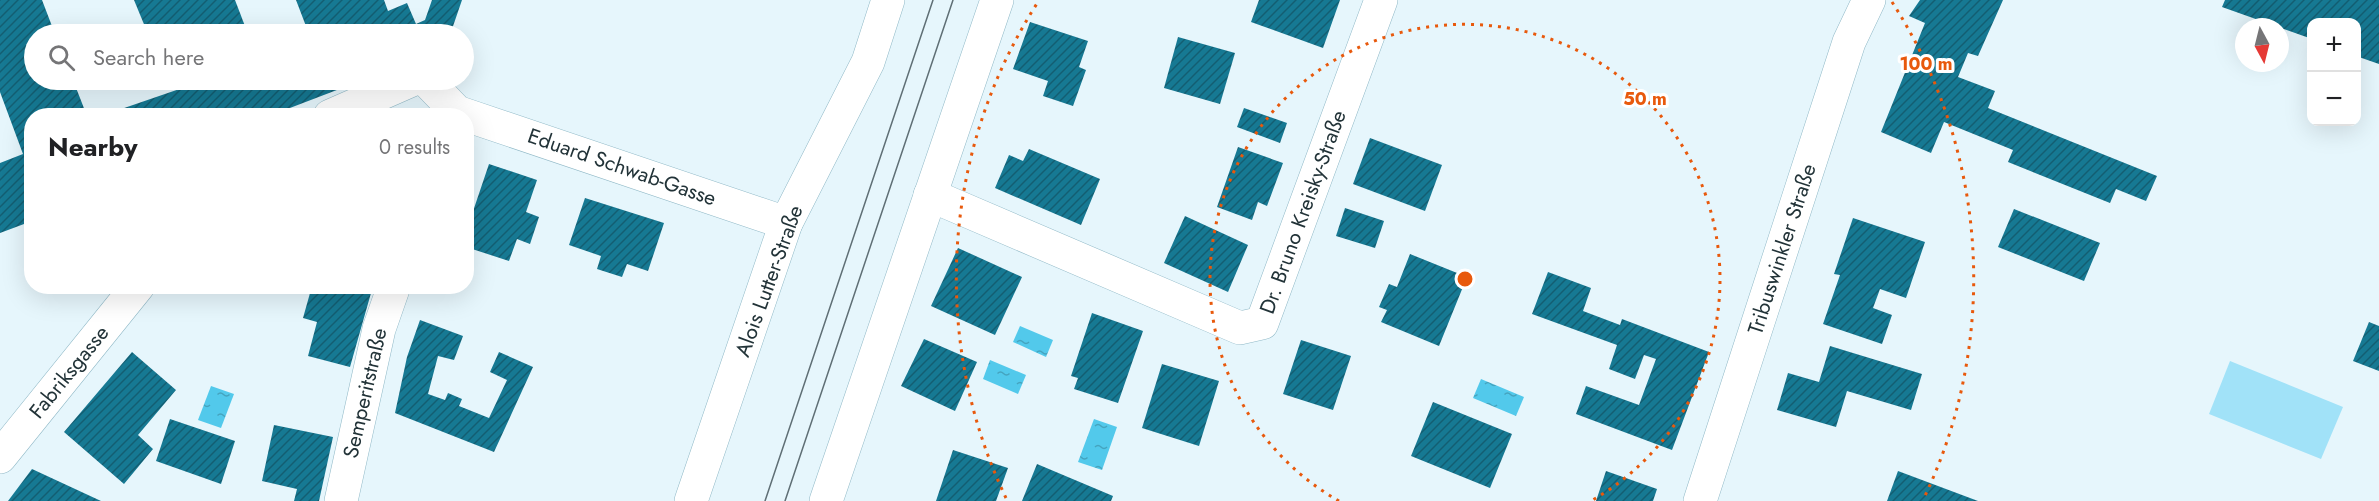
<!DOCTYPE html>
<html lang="en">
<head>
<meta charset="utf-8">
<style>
	:root { --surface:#fff; --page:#f2f2f2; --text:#202124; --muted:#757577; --line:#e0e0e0 }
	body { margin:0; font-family:Jost,sans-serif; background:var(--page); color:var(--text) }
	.controls { position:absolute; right:18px; top:18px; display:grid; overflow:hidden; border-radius:12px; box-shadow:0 6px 24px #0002 }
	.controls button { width:54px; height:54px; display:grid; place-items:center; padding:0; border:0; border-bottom:2px solid var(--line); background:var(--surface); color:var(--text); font:30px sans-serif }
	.compass { position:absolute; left:2235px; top:18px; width:54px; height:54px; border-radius:50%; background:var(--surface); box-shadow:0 6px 24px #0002; rotate:173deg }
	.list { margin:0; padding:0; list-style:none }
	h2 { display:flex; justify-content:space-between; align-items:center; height:78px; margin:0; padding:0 24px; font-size:26px }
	h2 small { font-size:20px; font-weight:400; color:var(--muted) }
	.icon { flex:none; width:33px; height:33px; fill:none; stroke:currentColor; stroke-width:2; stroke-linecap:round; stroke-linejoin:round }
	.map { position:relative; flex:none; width:2379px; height:501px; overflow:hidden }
	.search { position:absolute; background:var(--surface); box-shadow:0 6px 24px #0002; left:24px; top:24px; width:450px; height:66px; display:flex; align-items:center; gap:15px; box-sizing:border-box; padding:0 21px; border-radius:33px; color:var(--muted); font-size:22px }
	.panel { position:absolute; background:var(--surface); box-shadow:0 6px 24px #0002; left:24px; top:108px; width:450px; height:186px; border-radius:24px }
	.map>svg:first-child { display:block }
</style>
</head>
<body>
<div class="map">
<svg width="2379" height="501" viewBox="0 0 2379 501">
	<defs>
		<pattern id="water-ripples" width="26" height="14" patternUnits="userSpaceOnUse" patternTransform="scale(1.5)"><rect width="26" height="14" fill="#52c9eb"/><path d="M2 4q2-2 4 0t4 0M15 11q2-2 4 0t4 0" fill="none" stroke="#44a4bf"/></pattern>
		<pattern id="building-hatch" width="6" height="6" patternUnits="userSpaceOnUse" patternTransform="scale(1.5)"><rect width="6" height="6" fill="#167993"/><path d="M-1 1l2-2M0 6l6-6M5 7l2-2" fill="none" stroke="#135e72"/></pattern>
	</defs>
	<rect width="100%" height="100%" fill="#e6f6fc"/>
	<path fill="#a1e2f8" d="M2230,361L2343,407L2321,459L2209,414Z"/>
	<g fill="url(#water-ripples)">
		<path d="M1020,326L1053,340L1046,357L1013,342Z"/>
		<path d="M990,360L1026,375L1018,394L983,379Z"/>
		<path d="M1481,379L1524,397L1516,416L1473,398Z"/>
		<path d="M211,386L234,394L221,428L198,420Z"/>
		<path d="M1094,419L1117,427L1102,470L1078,462Z"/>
	</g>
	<g fill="url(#building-hatch)">
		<path d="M0,0H42L55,34H34V80H73L87,116H32V221L0,233V163L23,154L0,92Z"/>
		<path d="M134,0H235L248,34H148Z"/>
		<path d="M296,0H384L388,11L407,3L416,24L425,20L432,0H462L451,32L444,34H309Z"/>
		<path d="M1259,0H1340L1323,48L1251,22Z"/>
		<path d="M1920,0H2003L1978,56L1968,53L1958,77L1995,91L1988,108L2157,176L2146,201L2116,189L2110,203L2008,162L2013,150L1944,122L1931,153L1881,132L1925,23L1909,16Z"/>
		<path d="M2225,0H2379V64L2356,56V22H2312V39L2222,7Z"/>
		<path d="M1030,22L1088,41L1079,67L1086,70L1073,106L1043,96L1048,81L1013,69Z"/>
		<path d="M1178,37L1235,53L1220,104L1164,88Z"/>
		<path d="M192,80H363L269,116H101L194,84Z"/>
		<path d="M1244,108L1287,123L1280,143L1237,127Z"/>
		<path d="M1370,138L1442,165L1425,211L1353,184Z"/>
		<path d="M1238,147L1283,163L1267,206L1258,202L1252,220L1217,207Z"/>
		<path d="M1029,149L1100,179L1081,225L995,188L1009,155L1023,161Z"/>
		<path d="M489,164L537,180L526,212L539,217L530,244L517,239L509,261L466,247V232Z"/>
		<path d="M585,198L664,223L648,271L627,264L622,277L597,269L601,256L569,245Z"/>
		<path d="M1345,208L1384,221L1375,248L1336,236Z"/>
		<path d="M2014,209L2100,243L2084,281L1998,247Z"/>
		<path d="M1185,216L1248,245L1228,292L1164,263Z"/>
		<path d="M1853,218L1925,242L1906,298L1880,289L1873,308L1892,315L1882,344L1823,324L1840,275L1834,274Z"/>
		<path d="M958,248L1022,277L995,335L931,306Z"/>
		<path d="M1410,254L1467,277L1439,346L1381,322L1387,310L1379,307L1389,284L1397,287Z"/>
		<path d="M1548,272L1591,288L1583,311L1620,325L1622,319L1709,352L1672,450L1576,414L1586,386L1639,405L1656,359L1644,355L1635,379L1609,369L1617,345L1532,314Z"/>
		<path d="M312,286H373L350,367L308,356L317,322L303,318Z"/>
		<path d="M1092,313L1143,331L1118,403L1074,389L1078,378L1071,376Z"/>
		<path d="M420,320L463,336L454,360L438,356L428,394L445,400L448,393L462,399L459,406L489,418L507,380L490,372L499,352L533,367L494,452L395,413L407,357Z"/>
		<path d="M2369,322L2379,326V371L2353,361Z"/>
		<path d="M924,339L977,362L955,411L901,386Z"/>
		<path d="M1301,340L1351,356L1333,410L1283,394Z"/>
		<path d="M1830,346L1922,374L1911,410L1847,391L1836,427L1777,410L1788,373L1819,382Z"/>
		<path d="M132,352L176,390L138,435L153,449L124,484L64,432Z"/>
		<path d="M1162,364L1219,381L1199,446L1142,428Z"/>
		<path d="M1433,402L1512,434L1490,488L1411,456Z"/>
		<path d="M170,419L235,441L221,484L156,461Z"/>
		<path d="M274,425L333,437L319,501H294L297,489L262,481Z"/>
		<path d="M953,450L1008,468L996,501H936Z"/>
		<path d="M1037,464L1113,496L1111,501H1022Z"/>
		<path d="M32,469L101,501H8Z"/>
		<path d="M1606,471L1657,489L1653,501H1596Z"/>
		<path d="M1898,471L1978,501H1887Z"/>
	</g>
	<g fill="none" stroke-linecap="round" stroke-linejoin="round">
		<defs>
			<g id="minor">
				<path d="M426,80L457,112L786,223"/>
				<path d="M330,116L412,80"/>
				<path d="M930,195L1240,328L1262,323L1381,0"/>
				<path d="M0,457L138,286"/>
				<path d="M341,501L379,329L394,286"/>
				<path d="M691,501L786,223L868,62L888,0"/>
				<path d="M826,501L997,0"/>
				<path d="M1700,501L1849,42L1869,0"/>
			</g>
		</defs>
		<use href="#minor" stroke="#90b9c7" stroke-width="34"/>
		<use href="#minor" stroke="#fff" stroke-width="33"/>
		<g stroke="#5f6f75" stroke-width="1.5">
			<path d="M765,501L933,0"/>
			<path d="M785,501L953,0"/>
		</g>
	</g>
	<g fill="none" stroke="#e8590c" stroke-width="3" stroke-dasharray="3 6">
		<path d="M1339 501A255 255 0 1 1 1591 501"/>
		<path d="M1006 498A509 509 0 0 1 1038 2M1892 2A509 509 0 0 1 1924 498"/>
	</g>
	<g text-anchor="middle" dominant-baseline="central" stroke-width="6" stroke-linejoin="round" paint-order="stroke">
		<g font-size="21" fill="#223338" stroke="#fff">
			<text transform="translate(622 167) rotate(19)">Eduard Schwab-Gasse</text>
			<text transform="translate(1303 212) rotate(-70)">Dr. Bruno Kreisky-Straße</text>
			<text transform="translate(1782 249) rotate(-72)">Tribuswinkler Straße</text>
			<text transform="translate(769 281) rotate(-70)">Alois Lutter-Straße</text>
			<text transform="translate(69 372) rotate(-51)">Fabriksgasse</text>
			<text transform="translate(365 393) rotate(-77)">Semperitstraße</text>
		</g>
	</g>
	<circle cx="1465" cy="279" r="9" fill="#e8590c" stroke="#fff" stroke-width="3"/>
	<g font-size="18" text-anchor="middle" font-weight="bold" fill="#e8590c" stroke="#fff" stroke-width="6" stroke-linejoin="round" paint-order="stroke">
		<text x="1926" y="70">100 m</text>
		<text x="1645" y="105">50 m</text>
	</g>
</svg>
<div class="controls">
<button>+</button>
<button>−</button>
</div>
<svg class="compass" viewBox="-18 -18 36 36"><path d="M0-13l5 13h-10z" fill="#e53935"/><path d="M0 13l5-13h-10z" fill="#757577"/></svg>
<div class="search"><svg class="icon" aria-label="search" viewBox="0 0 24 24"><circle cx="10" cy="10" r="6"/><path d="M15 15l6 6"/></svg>Search here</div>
<section class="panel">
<h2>Nearby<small>0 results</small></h2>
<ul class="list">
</ul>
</section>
</div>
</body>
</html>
